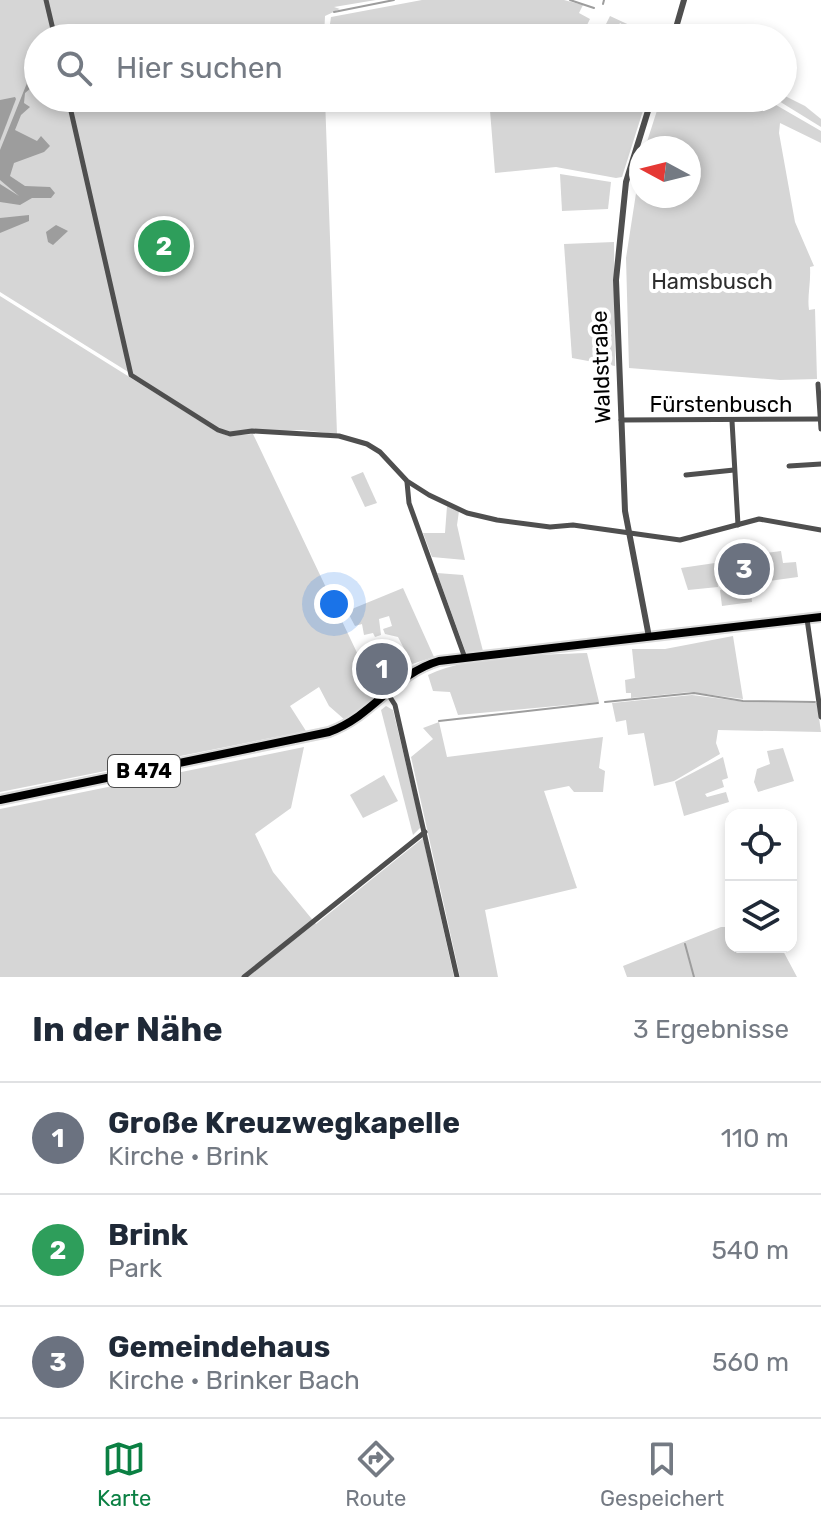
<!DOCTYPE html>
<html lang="de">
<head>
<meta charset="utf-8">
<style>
	:root { --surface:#fff; --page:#f2f2f3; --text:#1f2937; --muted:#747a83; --line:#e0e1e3; --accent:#0b8043 }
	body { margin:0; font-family:Rubik,sans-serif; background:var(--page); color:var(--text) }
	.controls { position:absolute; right:24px; bottom:24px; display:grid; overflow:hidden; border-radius:16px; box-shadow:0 4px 12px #0003 }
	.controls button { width:72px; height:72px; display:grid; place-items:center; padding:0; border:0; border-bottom:2px solid var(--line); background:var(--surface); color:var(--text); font:40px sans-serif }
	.compass { position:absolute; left:629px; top:136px; width:72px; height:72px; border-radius:50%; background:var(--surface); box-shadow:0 4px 12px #0003; rotate:277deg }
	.you { position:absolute; left:334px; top:604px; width:28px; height:28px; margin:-20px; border:6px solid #fff; border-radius:50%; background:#1a73e8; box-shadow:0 0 0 12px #1a73e833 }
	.badge { display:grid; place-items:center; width:52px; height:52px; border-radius:50%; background:var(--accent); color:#fff; font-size:26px; font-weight:700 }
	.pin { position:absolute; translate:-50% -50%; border:4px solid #fff; box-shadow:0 2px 8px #0006 }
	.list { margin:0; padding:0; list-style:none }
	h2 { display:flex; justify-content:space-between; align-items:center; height:104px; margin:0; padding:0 32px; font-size:34px }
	h2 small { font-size:26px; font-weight:400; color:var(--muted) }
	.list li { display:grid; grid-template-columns:52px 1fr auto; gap:24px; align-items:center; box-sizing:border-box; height:112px; padding:0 32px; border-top:2px solid var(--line) }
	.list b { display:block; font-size:30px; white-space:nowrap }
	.list p { margin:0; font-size:26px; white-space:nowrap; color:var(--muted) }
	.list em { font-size:26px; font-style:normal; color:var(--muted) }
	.icon { flex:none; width:44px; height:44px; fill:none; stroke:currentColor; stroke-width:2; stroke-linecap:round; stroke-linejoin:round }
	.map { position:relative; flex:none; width:821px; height:977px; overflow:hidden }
	.search { position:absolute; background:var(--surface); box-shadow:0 4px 12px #0003; left:24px; right:24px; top:24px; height:88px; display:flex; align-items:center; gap:20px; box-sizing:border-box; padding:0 28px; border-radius:44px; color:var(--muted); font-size:30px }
	.sheet { height:440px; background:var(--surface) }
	nav { display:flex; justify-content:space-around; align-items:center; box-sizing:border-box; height:112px; border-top:2px solid var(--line); background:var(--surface); font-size:22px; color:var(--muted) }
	nav a { display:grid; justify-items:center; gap:4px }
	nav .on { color:var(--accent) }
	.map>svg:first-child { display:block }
</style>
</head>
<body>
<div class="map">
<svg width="821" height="977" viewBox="0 0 821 977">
	<rect width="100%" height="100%" fill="#fff"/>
	<g fill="#d6d6d6">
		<path d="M0,0H376L334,7L340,9L325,16L324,38H38V98H325L337,434L302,430L226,433L0,292Z"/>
		<path d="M422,0H564L583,5L579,13L590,19L586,27H583L586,31H581V38H485L484,25L419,38H328L331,17Z"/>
		<path d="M610,16L638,29L633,38L622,36L628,28L620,23L614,33L604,28Z"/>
		<path d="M783,95L805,106L821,119V127L774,98Z"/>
		<path d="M489,98H647L622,177L616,178L556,167L495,173Z"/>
		<path d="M661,98H764L821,131V143L780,123L779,133L795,222L814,266L810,267C811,283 807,297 809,310L815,309L817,379L780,380L629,368L626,258L641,161V196H689V148H645Z"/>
		<path d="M560,174L611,182L608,209L562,211Z"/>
		<path d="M614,242L615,366L572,358L564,244Z"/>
		<path d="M0,296L211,428L228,436L253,434L360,659L396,652L402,665L392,668L390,662L386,666L379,663L378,671L382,676L406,667L407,671L362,710L345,720L329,706L319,687L290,706L306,731L0,792Z"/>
		<path d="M363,472L377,503L365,507L351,477Z"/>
		<path d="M447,506L459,511L457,525L465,560L432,557L423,533H445Z"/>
		<path d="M781,551L783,563L796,562L798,577L769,581L766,553Z"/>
		<path d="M715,563L718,587L688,590L681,568Z"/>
		<path d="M437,573L463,575L483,651L466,653Z"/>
		<path d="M750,583L752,602L722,606L720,590Z"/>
		<path d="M403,588L434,657L412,664L398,637L385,634L383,629L392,626L389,616L379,619L381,635L375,637L373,633L364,635L362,624L355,626L347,611Z"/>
		<path d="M733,636L743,699L690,692L631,698V693H626L625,680L635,678L632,649H665Z"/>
		<path d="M587,653L599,702L458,715L450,692L433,691L428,675C470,655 540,655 587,653Z"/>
		<path d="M692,695L746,702L817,703L821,732L718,730L716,743L720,754L674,781L654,786L644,733L628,735L626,720L616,722L612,703Z"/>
		<path d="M386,706L393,710L421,827L413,835L381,710Z"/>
		<path d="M439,722L447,757L603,737L599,768L605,771L603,792H574L569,786L544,791L577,888L485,910L498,977H460L411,757L433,739L423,728Z"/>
		<path d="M304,747L291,808L255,834L273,872L316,924L423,838L454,977H0V809Z"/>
		<path d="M783,748L794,781L758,792L754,782L757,769L770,764L767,751Z"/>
		<path d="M723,757L728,778L722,780L724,787L705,794L707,797L726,792L729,802L684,816L675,782Z"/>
		<path d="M384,775L398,801L363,818L350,795Z"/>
		<path d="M721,927H731V947H781L797,977H627L623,966Z"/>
	</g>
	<g fill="#9d9d9d">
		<path d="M27,83L31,88L25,93L24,103L30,107L21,115L15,130L37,141L41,136L50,146L44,152L14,163L10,176L25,186L50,187L55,193L51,198H32L20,205L0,202V184L19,196L0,180V150Z"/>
		<path d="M15,97L16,99L0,141V100Z"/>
		<path d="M29,215V221L0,233V218Z"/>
		<path d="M56,225L68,231L53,245L48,242L46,232Z"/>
	</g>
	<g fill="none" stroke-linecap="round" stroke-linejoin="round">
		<g stroke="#9d9d9d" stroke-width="2">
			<path d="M570,0L594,8"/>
			<path d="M603,4L604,0"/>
			<path d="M334,12L394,0"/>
			<path d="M605,702L694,693L743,701L815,702"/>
			<path d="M439,721L598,703"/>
			<path d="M685,944L694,977"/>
		</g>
		<defs>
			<path id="primary" d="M0,800L329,732C375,715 394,674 439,661L821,617"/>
		</defs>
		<use href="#primary" stroke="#dbdbdb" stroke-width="12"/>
		<g stroke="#4f4f4f" stroke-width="5">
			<path d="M46,0L55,38"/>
			<path d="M68,98L131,375L218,430L230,434L252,431L339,436L367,444L380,452L407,481L429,495L467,513L497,520L550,527L573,525L680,540L759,519L821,530"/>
			<path d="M818,384L821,429"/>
			<path d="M621,420L820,419"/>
			<path d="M732,421L738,525"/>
			<path d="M789,466L821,464"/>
			<path d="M686,475L734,470"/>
			<path d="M407,482L409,503L465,658"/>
			<path d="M807,619L821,717"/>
			<path d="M388,694L395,705L457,977"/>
			<path d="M244,977L425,832"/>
		</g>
		<g stroke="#4f4f4f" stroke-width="6">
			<path d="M673,38L684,0"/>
			<path d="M649,637L625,511L616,280L626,182L652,98"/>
		</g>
		<use href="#primary" stroke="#000" stroke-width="8"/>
	</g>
	<g text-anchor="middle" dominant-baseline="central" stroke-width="8" stroke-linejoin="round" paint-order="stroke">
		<rect fill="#fff" stroke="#4c4c4c" stroke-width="2" x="108" y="755" width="72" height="32" rx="6"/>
		<g font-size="20" font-weight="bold" fill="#000">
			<text x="144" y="771">B 474</text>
		</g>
		<g font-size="22" fill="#2d2d2d" stroke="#fff">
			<text x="712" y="281">Hamsbusch</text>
		</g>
		<g font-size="22" fill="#000" stroke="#fff">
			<text transform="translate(601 367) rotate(-92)">Waldstraße</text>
			<text x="721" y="404">Fürstenbusch</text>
		</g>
	</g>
</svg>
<div class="controls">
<button><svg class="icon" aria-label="locate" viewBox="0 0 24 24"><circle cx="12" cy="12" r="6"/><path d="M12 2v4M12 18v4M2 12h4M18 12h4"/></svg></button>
<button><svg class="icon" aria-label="layers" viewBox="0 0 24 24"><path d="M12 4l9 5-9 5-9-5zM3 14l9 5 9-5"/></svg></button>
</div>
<svg class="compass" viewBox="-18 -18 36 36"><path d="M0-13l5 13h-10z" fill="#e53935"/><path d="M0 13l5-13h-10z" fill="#747a83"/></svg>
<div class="you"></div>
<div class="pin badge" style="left:382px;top:669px;background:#6b7280">1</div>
<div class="pin badge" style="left:164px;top:246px;background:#2e9e5b">2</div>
<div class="pin badge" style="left:744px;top:569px;background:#6b7280">3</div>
<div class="search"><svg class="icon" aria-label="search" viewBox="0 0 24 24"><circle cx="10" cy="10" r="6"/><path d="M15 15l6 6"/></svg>Hier suchen</div>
</div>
<section class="sheet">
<h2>In der Nähe<small>3 Ergebnisse</small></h2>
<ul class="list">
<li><span class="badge" style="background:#6b7280">1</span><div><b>Große Kreuzwegkapelle</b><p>Kirche · Brink</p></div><em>110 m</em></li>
<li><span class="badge" style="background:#2e9e5b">2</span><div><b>Brink</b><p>Park</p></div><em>540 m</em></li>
<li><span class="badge" style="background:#6b7280">3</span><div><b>Gemeindehaus</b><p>Kirche · Brinker Bach</p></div><em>560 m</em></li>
</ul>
</section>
<nav>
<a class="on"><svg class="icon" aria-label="map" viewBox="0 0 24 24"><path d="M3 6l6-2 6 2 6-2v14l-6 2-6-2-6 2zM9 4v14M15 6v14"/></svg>Karte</a>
<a><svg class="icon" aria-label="directions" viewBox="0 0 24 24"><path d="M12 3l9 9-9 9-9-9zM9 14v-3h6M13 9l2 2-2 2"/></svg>Route</a>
<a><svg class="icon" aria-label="saved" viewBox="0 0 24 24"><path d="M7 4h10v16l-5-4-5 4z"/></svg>Gespeichert</a>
</nav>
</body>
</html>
